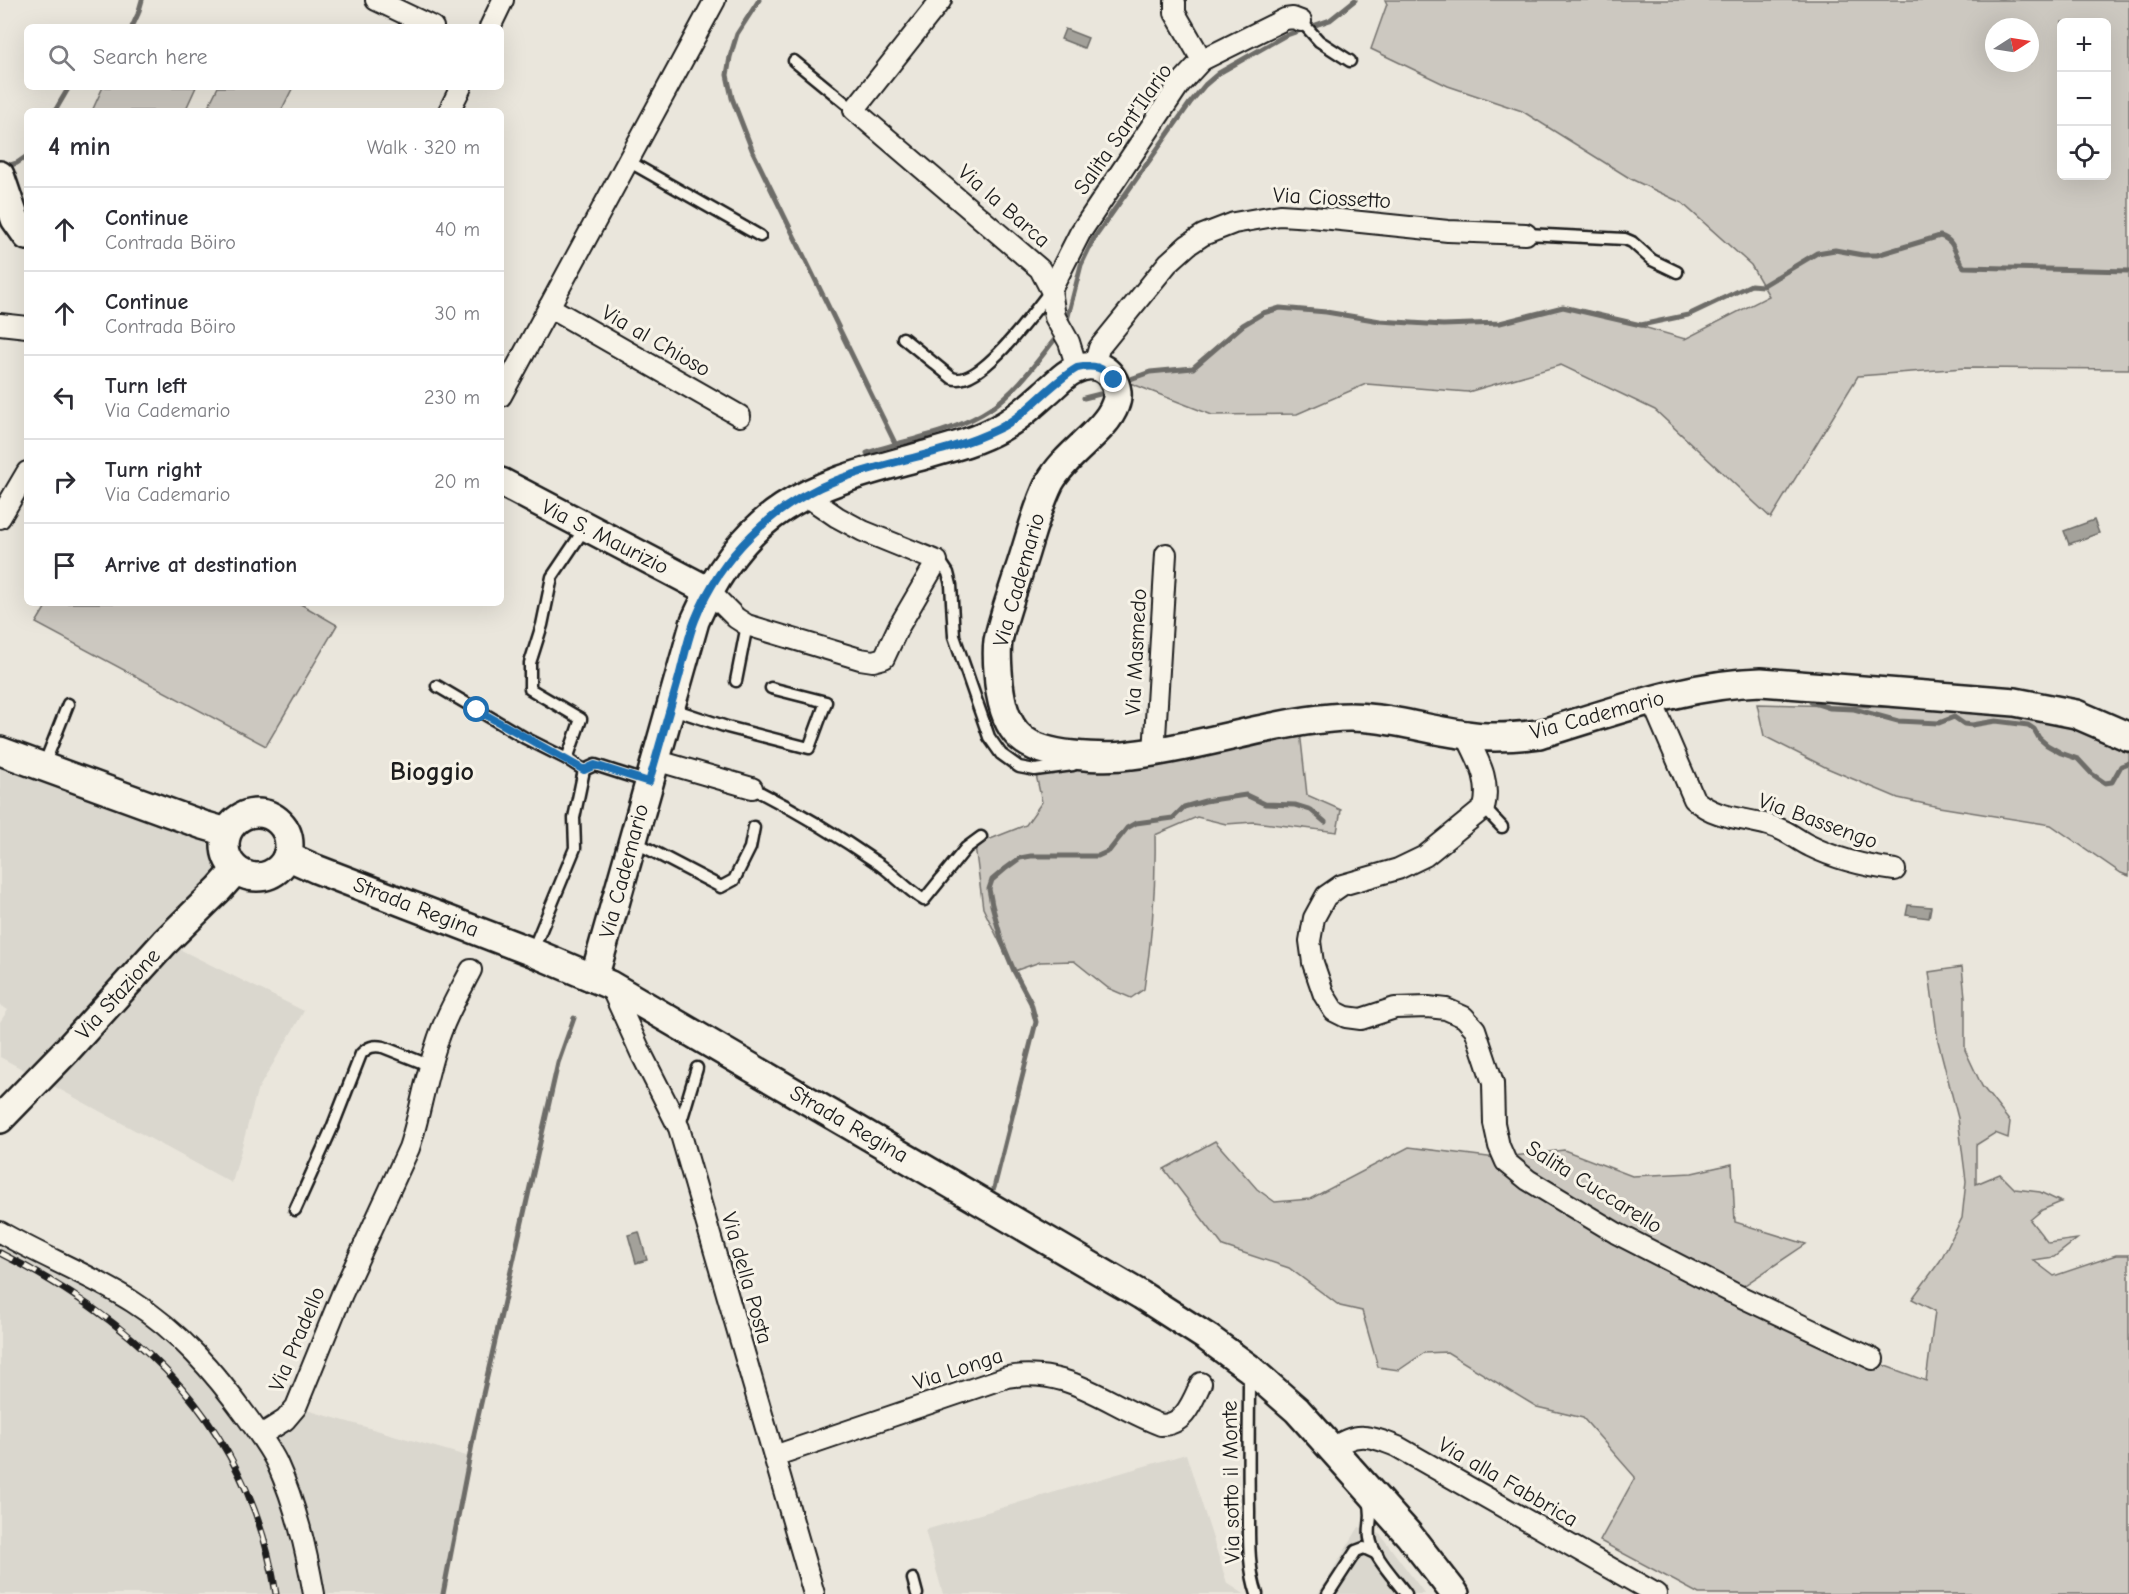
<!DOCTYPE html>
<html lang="en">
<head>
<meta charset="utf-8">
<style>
	:root { --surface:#fff; --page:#f7f7f7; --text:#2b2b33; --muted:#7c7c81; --line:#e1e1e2 }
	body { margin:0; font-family:"Comic Neue",sans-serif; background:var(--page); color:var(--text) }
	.controls { position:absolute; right:18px; top:18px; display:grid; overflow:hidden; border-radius:9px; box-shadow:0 6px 24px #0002 }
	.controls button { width:54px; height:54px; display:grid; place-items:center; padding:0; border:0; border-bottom:2px solid var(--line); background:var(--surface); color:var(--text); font:30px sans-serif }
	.compass { position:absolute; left:1985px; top:18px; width:54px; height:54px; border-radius:50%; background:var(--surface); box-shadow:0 6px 24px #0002; rotate:78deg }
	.stop { position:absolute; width:18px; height:18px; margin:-14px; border:4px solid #1f6fb2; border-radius:50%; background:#fff }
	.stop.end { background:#1f6fb2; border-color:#fff; box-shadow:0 2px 6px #0008 }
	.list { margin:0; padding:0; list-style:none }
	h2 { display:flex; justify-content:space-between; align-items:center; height:78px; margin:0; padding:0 24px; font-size:26px }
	h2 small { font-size:20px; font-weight:400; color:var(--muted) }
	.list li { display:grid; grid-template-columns:39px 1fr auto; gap:18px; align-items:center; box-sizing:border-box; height:84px; padding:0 24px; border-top:2px solid var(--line) }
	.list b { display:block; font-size:22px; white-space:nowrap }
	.list p { margin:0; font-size:20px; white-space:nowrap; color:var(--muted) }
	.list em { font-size:20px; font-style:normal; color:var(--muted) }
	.icon { flex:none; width:33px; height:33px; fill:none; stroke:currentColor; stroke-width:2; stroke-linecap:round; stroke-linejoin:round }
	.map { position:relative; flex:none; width:2129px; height:1594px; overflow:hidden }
	.search { position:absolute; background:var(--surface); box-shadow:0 6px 24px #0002; left:24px; top:24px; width:480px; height:66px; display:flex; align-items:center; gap:15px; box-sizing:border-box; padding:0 21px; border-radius:9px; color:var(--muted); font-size:22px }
	.panel { position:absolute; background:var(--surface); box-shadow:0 6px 24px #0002; left:24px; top:108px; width:480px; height:498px; border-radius:9px }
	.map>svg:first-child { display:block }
</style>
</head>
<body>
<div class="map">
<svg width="2129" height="1594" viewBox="0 0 2129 1594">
	<rect width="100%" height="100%" fill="#eae6dc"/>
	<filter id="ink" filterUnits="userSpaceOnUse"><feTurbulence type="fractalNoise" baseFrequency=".0167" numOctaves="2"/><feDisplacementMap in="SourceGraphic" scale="12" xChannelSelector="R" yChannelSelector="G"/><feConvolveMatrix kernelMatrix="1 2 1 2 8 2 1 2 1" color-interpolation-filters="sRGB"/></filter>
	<g filter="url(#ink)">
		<g fill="#dad7ce">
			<path d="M0,751L224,842L225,853L229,862L165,942L304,1011L257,1091L232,1183L0,1057V1022L8,1010L0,1005Z"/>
			<path d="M0,1243L100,1293L151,1326L203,1372L256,1438L283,1492L308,1594H0Z"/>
			<path d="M296,1407L470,1457L443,1594H314L275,1460L273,1428Z"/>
			<path d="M1186,1454L1227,1583L1244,1594H943L925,1530Z"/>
			<path d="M1359,1527L1380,1534L1425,1594H1318Z"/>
		</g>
		<g fill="#ccc8c0" stroke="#74726e" stroke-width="1.5" fill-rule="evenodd">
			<path d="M1385,0H2129V369L1964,368L1858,376L1771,518L1655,410L1561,365L1468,392L1366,384L1297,414L1212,415L1125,381L1150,372L1193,368L1243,325L1263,313L1280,308L1326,312L1380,321L1443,325L1500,323L1563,307L1591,312L1685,339L1769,296L1751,265L1682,203L1631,179L1522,111L1448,86L1371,49L1387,4ZM2062,22H2106V176H2062ZM1994,27H2030V63H1994Z"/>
			<path d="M103,87H196L185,111H92Z"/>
			<path d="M218,87H293L281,111H206Z"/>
			<path d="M48,603H299L337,625L266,746L36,623Z"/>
			<path d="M1757,704L1987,710L2104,734L2129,754V876L2121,873L2051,825L1939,807L1898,798L1827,768L1764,736Z"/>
			<path d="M1299,722L1307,795L1341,810L1337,832L1254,822L1226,824L1197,817L1155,835C1156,886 1152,939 1144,989L1131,998L1108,988L1074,961L1040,962L1014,971L983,908L975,845L1026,825L1042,802L1035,770Z"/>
			<path d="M1962,967L1965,997V1050L1982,1086L2010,1122L2008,1138L1995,1133L1976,1145V1184L2000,1174L2015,1189L2040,1192L2061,1202L2042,1210L2030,1220L2048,1243L2077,1239L2054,1257L2033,1260L2054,1276L2116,1255H2129V1594H1699L1600,1541L1635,1477L1583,1418L1537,1407L1447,1352L1424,1353L1399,1370L1378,1367L1362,1311L1340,1306L1289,1268L1223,1246L1164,1169L1215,1141L1257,1189L1275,1202L1310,1199L1409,1147L1496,1158L1564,1150L1632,1176L1692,1173L1732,1164L1735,1222L1806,1244L1733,1293L1845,1351L1926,1381L1935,1311L1912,1299L1940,1261L1962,1218L1966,1181L1958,1118L1938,1041L1929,972Z"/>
		</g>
		<g fill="#a3a19a" stroke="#6d6c68" stroke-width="1.5">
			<path d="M1065,29L1088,38L1084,48L1061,39Z"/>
			<path d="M2094,520L2099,533L2069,544L2064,531Z"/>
			<path d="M1908,905L1931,907L1929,918L1906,915Z"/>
			<path d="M639,1232L647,1260L636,1263L628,1235Z"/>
		</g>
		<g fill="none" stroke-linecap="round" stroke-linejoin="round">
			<g stroke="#6d6c68" stroke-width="5">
				<path d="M759,0L737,34L730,57L727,75L732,98L753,152L895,443"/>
				<path d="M132,27L138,14L142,0"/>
				<path d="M55,111L69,87"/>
				<path d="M4,167L17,163L27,156"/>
				<path d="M1066,324L1081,265L1093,240L1190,103L1205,85L1219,73L1284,36L1330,20L1355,0"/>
				<path d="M1125,381L1150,372L1193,368L1243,325L1263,313L1280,308L1326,312L1380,321L1443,325L1500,323L1563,307L1641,325L1688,315L1751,285L1762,286L1817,253L1835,250L1863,255H1877L1940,236C1957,241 1953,255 1964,267L2129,271"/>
				<path d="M1084,398L1100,394"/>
				<path d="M867,453C907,439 954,433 990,409C1018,390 1038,360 1059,334"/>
				<path d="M1811,702L1830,708L1854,709L1898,721L1939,723L1954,717L1964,724L1972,725L1996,721L2028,725L2034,729L2039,738L2047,745L2061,753L2078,759L2092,774L2105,783L2112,782L2121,766L2129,763"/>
				<path d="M994,1188L1036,1022L1031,1003L1014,971L1002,942L992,905L989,889L992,880L1005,869L1020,858L1031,856H1098L1109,851L1127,828L1136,823L1173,818L1184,807L1205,801L1246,795L1265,804L1295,805L1311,810L1325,822"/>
				<path d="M443,1594L474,1434L558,1063L574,1018"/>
			</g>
			<defs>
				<g id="lane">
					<path d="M1301,21L1319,41L1350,61"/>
					<path d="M794,61L854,110"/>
					<path d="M628,161L760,236"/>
					<path d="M1526,234L1625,239L1632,242L1652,260L1677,272"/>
					<path d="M903,338L952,378C980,389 1035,310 1051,290"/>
					<path d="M937,561L942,564L948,573L951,585L954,636L989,737L1001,754L1019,767L1035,770L1073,765"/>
					<path d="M736,681L747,625"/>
					<path d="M437,686L525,738L567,759"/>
					<path d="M670,708L727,727L809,748L826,702L771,688"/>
					<path d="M44,765L68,704"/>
					<path d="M584,770L595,765L648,782"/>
					<path d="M752,788C795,810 836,834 876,862C893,873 907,890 924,900L966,848L981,837"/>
					<path d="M1484,808L1502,827"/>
					<path d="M633,841L721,887L734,880L750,848L754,827"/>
					<path d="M532,952L575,848L574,818L584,770L567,759L581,719L530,689V663L542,625L552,577L585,528"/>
					<path d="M679,1128L697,1068"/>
					<path d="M295,1210L332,1128L361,1054C368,1047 373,1045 383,1047L431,1066"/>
					<path d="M1249,1372C1249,1418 1248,1465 1249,1511C1249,1539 1248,1568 1257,1594"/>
					<path d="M1369,1501C1374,1518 1368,1524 1370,1538C1372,1555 1396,1580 1406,1594"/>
					<path d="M913,1579L917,1594"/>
					<path d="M1328,1594L1356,1551L1364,1548L1377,1554"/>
				</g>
				<g id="street">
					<path d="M376,0L433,27"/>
					<path d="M941,0L854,110L1040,269L1051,290L1055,317L1069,342L1077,368"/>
					<path d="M1175,2V13L1202,60"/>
					<path d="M490,27L503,0"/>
					<path d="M449,111L461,87"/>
					<path d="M1051,290L1080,233L1179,85L1202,60L1285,19L1293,18L1301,21"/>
					<path d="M549,307L740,416"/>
					<path d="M0,324L27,327"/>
					<path d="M1094,366L1099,348L1168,263L1188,245L1203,235L1234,223L1280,215L1312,217L1448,231L1526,234"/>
					<path d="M501,396L715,0"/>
					<path d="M0,518L27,472"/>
					<path d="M709,591L736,618L747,625L860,659L873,661L884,658L898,628L937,561L863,531L837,517L805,495"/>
					<path d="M1651,699L1694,799C1717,821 1750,817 1777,828C1789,832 1799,841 1810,846C1838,860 1865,866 1895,870"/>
					<path d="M1466,735C1478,760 1491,780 1484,808L1425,856L1398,869L1342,885L1326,896L1314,918L1310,941L1313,963L1324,995L1334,1011L1346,1017L1361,1019L1395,1008L1428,1007L1446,1009L1464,1017L1475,1029L1493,1083L1494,1123L1499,1146L1506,1162L1528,1180L1616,1233L1733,1293L1873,1359"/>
					<path d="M1154,753L1166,554"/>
					<path d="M655,760L752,788"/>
					<path d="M610,985L641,1053L679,1128L814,1594"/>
					<path d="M0,1232C43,1257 91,1275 133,1302C179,1331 215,1373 247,1417C258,1432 269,1447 277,1463C296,1505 306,1549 314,1594"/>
					<path d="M261,1435L285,1420L296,1407L342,1294L409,1148C420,1115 425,1079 436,1046C444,1019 458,995 471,970"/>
					<path d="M1332,1450C1354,1430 1372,1436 1398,1447L1656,1594"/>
					<path d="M774,1456L1007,1377C1069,1366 1107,1405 1161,1425C1185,1425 1192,1402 1201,1383"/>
				</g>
				<g id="secondary">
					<path d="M0,175L15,219L27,236"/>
					<path d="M501,482L709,591"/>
					<path d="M0,751L203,825L227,832"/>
					<circle cx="257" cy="845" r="32"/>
					<path d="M287,856L316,869L532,952L610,985L1141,1295L1208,1338L1249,1368L1297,1410L1409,1535L1455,1594"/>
					<path d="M594,978L695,621C714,578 743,534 783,508C826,480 876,469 925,455C950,448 977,441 1000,428C1019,418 1035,402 1051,388C1058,382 1065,374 1074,370C1087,363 1103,364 1112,378C1117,386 1119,396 1115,405C1106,431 1066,453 1050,482C1036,510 1029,542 1019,571C1012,594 1003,617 998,641C996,655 998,669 999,684C1005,735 1024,750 1073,755C1093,757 1112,758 1131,755C1198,748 1263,724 1331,718C1379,713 1420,729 1467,735C1491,739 1515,737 1539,734C1612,713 1684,684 1761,682L2015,702L2076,714L2129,737"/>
					<path d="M0,1119L67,1050L165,942L219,889L236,870"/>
				</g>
			</defs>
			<use href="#lane" stroke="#1c1c1c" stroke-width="15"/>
			<use href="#street" stroke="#1c1c1c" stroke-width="24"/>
			<use href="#secondary" stroke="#1c1c1c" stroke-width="32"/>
			<use href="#lane" stroke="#f7f3e8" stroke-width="10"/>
			<use href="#street" stroke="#f7f3e8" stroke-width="20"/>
			<use href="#secondary" stroke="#f7f3e8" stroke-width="27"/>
			<defs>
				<path id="rail" d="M0,1253C145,1326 250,1428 276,1594"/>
			</defs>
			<use href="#rail" stroke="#1c1c1c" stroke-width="7"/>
			<use href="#rail" stroke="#f7f3e8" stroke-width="4.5" stroke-dasharray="14" stroke-linecap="butt"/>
		</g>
	</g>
	<g fill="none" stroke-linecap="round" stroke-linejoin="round" filter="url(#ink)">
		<path stroke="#1f6fb2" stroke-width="8" d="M477,710L584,770L595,765L649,782C659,747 669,712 679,677C684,658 688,638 695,620C721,555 773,505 837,480C890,460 947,454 998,429C1028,414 1048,385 1077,368C1094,364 1103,367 1114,380"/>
	</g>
	<g text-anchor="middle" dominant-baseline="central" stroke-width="6" stroke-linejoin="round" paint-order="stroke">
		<g font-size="22" fill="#1c1c1c" stroke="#f7f3e8">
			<text transform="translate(1123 129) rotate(-55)">Salita Sant'Ilario</text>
			<text transform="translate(1332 198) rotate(3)">Via Ciossetto</text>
			<text transform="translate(1004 206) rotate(41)">Via la Barca</text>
			<text transform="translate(656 341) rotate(30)">Via al Chioso</text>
			<text transform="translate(605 537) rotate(27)">Via S. Maurizio</text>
			<text transform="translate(1019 580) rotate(-74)">Via Cademario</text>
			<text transform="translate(1136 652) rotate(-87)">Via Masmedo</text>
			<text transform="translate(1597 715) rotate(-15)">Via Cademario</text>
			<text transform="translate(1818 821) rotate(20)">Via Bassengo</text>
			<text transform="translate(624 871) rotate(-75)">Via Cademario</text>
			<text transform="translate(416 907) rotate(21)">Strada Regina</text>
			<text transform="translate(118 994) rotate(-48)">Via Stazione</text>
			<text transform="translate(849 1124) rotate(30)">Strada Regina</text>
			<text transform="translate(1594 1187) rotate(32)">Salita Cuccarello</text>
			<text transform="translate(747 1278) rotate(74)">Via della Posta</text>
			<text transform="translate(297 1339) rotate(-67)">Via Pradello</text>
			<text transform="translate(958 1369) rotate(-18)">Via Longa</text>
			<text transform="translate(1231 1482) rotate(-91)">Via sotto il Monte</text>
			<text transform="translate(1508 1482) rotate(30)">Via alla Fabbrica</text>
		</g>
		<g font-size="26" font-weight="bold" fill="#1c1c1c" stroke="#f7f3e8">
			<text x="432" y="772">Bioggio</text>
		</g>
	</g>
</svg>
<div class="controls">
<button>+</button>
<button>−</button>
<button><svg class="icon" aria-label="locate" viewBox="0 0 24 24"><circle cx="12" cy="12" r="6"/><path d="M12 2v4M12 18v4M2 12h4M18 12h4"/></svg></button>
</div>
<svg class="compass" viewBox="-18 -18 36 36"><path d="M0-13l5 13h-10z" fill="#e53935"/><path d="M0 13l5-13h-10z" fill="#7c7c81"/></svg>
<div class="stop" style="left:477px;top:710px"></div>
<div class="stop end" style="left:1114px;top:380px"></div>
<div class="search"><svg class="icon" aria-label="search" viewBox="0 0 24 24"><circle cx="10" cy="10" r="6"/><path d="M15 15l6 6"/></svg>Search here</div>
<section class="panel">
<h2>4 min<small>Walk · 320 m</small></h2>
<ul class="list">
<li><svg class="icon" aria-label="ahead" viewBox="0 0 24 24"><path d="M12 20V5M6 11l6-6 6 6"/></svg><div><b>Continue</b><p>Contrada Böiro</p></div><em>40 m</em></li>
<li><svg class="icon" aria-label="ahead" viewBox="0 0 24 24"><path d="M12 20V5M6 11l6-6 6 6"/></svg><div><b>Continue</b><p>Contrada Böiro</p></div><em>30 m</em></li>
<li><svg class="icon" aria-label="left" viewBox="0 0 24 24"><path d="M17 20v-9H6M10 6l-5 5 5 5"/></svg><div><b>Turn left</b><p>Via Cademario</p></div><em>230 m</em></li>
<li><svg class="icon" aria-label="right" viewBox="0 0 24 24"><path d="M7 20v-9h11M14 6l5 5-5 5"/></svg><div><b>Turn right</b><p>Via Cademario</p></div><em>20 m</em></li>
<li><svg class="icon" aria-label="arrive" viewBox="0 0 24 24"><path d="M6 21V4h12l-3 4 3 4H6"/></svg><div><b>Arrive at destination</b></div></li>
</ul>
</section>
</div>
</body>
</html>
